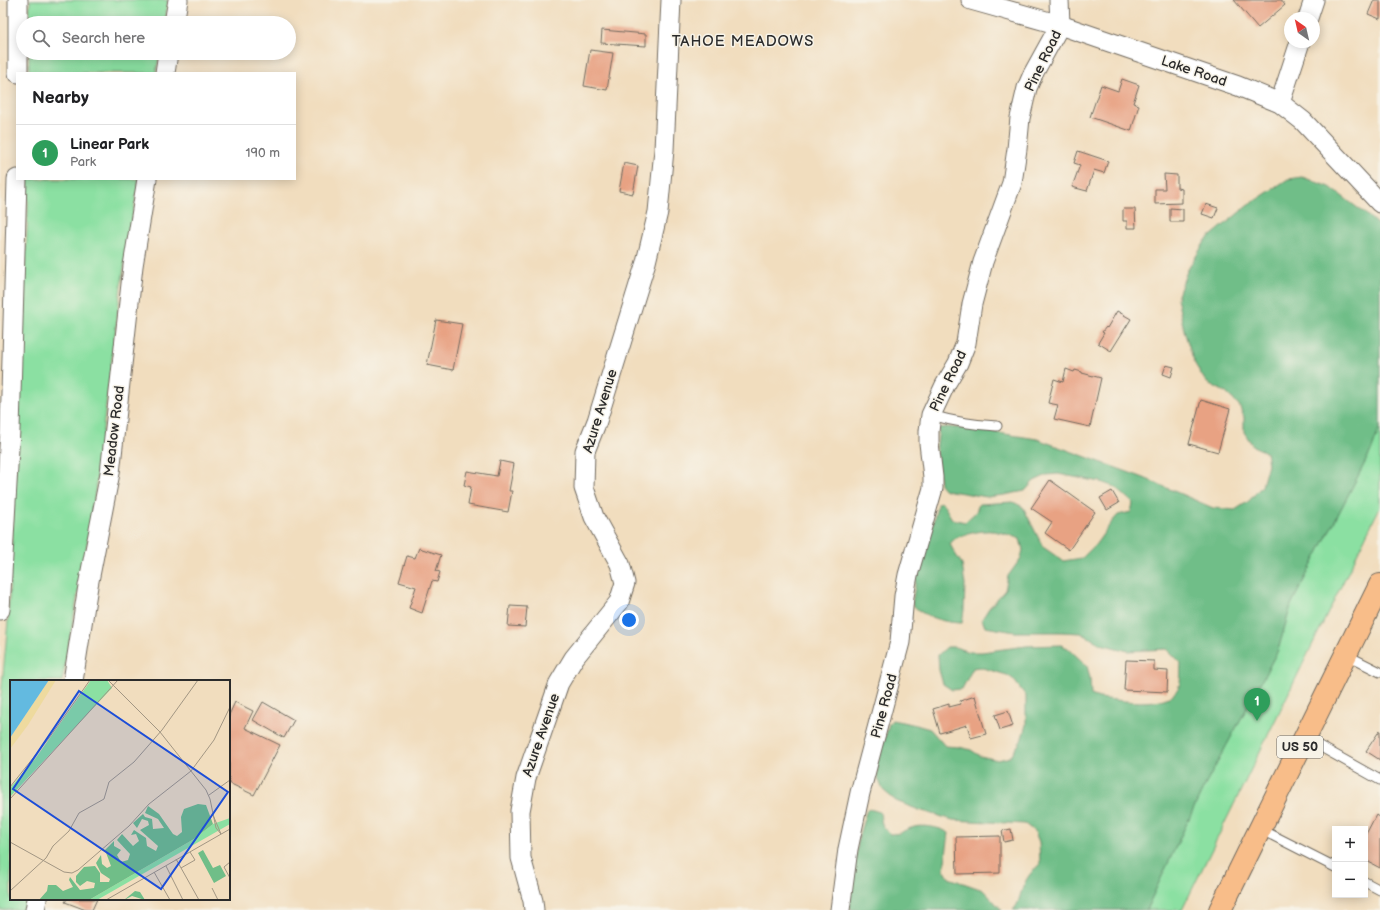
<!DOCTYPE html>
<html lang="en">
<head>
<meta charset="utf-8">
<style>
	:root { --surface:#fff; --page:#f2f2f2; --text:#202124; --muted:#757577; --line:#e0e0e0; --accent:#b5179e }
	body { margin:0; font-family:"Balsamiq Sans",sans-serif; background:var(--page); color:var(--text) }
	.controls { position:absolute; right:12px; bottom:12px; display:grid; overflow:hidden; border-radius:0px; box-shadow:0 2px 10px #0003 }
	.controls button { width:36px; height:36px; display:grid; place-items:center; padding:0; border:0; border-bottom:1px solid var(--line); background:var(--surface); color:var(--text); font:20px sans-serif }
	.compass { position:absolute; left:1284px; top:12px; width:36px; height:36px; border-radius:50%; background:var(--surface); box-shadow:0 2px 10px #0003; rotate:326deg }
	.you { position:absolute; left:629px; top:620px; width:14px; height:14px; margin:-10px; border:3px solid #fff; border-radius:50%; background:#1a73e8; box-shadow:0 0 0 6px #1a73e833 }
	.badge { display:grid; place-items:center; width:26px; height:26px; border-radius:50%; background:var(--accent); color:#fff; font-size:13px; font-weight:700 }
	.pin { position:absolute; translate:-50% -33px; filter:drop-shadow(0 1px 2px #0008) }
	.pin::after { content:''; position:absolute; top:21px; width:14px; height:12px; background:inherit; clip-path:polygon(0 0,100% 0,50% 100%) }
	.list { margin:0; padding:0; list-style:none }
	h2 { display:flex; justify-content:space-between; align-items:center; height:52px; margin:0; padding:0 16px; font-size:17px }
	h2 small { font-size:13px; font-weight:400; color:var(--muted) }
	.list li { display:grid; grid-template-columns:26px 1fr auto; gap:12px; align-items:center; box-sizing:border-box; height:56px; padding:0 16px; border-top:1px solid var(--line) }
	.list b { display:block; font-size:15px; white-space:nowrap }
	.list p { margin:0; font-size:13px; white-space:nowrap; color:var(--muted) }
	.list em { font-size:13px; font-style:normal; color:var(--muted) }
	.icon { flex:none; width:22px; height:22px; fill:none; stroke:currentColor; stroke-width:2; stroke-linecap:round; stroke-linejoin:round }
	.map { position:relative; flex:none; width:1380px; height:910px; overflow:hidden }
	.search { position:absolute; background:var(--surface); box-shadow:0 2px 10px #0003; left:16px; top:16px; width:280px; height:44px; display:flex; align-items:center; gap:10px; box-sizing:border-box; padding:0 14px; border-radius:22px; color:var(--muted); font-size:15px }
	.panel { position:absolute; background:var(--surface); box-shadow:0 2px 10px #0003; left:16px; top:72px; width:280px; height:108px; border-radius:0px }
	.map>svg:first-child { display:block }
</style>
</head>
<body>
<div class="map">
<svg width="1380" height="910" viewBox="0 0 1380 910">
	<rect width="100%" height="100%" fill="#f7f3e8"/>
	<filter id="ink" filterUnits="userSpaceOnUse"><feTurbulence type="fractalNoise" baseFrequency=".025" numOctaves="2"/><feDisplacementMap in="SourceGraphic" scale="8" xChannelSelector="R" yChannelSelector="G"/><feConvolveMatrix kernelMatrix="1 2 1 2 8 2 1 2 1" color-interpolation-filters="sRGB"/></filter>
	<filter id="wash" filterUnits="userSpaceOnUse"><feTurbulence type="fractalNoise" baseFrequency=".012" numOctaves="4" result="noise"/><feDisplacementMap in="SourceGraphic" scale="16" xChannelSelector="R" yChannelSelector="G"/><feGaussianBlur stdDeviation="0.9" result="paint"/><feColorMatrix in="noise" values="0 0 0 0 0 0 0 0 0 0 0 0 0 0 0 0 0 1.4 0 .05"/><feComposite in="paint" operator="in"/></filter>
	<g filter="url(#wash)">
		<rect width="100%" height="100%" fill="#f1ddbe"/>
		<g fill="#8be0a2" stroke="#5b8666">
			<path d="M30,0H168L165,23H29Z"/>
			<path d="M29,53H160L156,73H29Z"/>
			<path d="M28,179H139L121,286L92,516L62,681H11V899H27L26,910H0V707L8,621L28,210Z"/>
			<path d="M1380,426V507L1182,910H1146L1202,791L1278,650L1291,605L1372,449Z"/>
		</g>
		<g fill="#70be88" stroke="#4e745a">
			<path d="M1302,177L1330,187L1367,215L1380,227V426L1372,449L1291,605L1278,650L1202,791L1146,910H1013C1019,904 1019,898 1022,890C1026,878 1031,872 1040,864L1039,842L1035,832L1025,824L953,820L919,810L896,801L883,790L877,776V764L889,724L892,720L912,724L930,729L945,746L959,747L971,750L980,756L998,760L1010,757L1021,741L1026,725V696L1013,679L1007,675L979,667L973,668L962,689L952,690L943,684L939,670L938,655L947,647H955L969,652H982L1026,646L1061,645L1068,648L1087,666L1090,678L1091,695L1099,698C1118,700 1164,709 1177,690C1182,683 1180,671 1181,663L1167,649L1128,651L1101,644L1081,633L1061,632H1015L985,627L982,619L989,608L1005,590L1008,576L1021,558L1023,550L1020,539C999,531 990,528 968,534C960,536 955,537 950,544L954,552L962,564L965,585L964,610L962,623C946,623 922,617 912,604L917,573L927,547L938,503L942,502L952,519L965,522L976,512L979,504L1013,502L1023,507L1043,547L1063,561L1082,558L1096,544L1111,523L1118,515L1131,512L1133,503L1115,487L1101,482L1058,474L1047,475L1034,481L1025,491L1004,495L987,497L945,490L940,484L936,453L939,428L948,427L979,430L1037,439L1144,478L1213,508L1235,510L1249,501L1262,486L1268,464L1266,452L1253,446L1244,432V417L1239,405L1225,392L1206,382L1195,364L1185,334L1177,298L1187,271L1206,240L1247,206L1288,179Z"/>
			<path d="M867,809C887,812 877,814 883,826C884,829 888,832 890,834C903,834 901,831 911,828C921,824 940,827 949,833L944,869L949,878L983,890L1002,910H852L849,906L859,835Z"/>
		</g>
		<g id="blocks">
			<g fill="#e8a283">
				<path d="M1234,0H1281L1285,5L1258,28Z"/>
				<path d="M1374,0H1380V19L1368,14Z"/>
				<path d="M602,30L646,34V46L601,43Z"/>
				<path d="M590,50L613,53L607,90L584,86Z"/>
				<path d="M1122,79L1139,85L1133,103L1139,105L1131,131L1090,117L1101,85L1118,91Z"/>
				<path d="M1078,151L1108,161L1104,173L1094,170L1087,191L1072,187L1080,165L1074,163Z"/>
				<path d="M624,163L638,166L633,194L619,191Z"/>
				<path d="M1164,174L1177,175V188L1182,189V203L1155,204V189H1165Z"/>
				<path d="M1206,204L1218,208L1214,218L1202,214Z"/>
				<path d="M1170,208L1183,209V222H1170Z"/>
				<path d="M1123,209H1135L1136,228H1127V221H1123Z"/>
				<path d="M1117,311L1131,319L1111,351L1098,343L1104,333L1102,332L1106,327L1107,328Z"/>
				<path d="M436,320L462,324L453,370L427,365Z"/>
				<path d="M1166,365L1174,367L1171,377L1163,374Z"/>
				<path d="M1066,369L1074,372L1075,370L1082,372V373L1101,378L1090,427L1054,419L1058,405L1048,403L1054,379L1063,382Z"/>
				<path d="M1201,400L1230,409L1218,452L1189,444Z"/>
				<path d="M500,461L514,464L509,491H512L508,512L468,505L471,487L464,485L467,471L497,476Z"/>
				<path d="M1050,480L1095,512L1069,550L1045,533L1052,522L1031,508Z"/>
				<path d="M1112,491L1119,503L1107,510L1100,498Z"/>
				<path d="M419,548L441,555L436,571L440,572L437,582L432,581L422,613L409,608L416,587L399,582L407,556L415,558Z"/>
				<path d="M510,606L527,607L525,627L508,626Z"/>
				<path d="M1126,660L1154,661V670L1168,671L1167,692L1124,690Z"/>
				<path d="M975,696L986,734L971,738L967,725L940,733L933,709L949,704V707L961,704L960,701Z"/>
				<path d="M235,702L253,711L245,728L280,745L254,795L229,783V715Z"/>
				<path d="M263,702L294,720L284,738L253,720Z"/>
				<path d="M1008,711L1013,726L1000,730L995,715Z"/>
				<path d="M1380,730V760L1366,751Z"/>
				<path d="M1376,815L1380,818V868L1365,860V836Z"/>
				<path d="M1011,829L1013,840L1004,842L1002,831Z"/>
				<path d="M1000,836V873L957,874L956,837Z"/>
				<path d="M67,899H97L92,910H86L65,902Z"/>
			</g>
		</g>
	</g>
	<g filter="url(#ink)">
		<use href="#blocks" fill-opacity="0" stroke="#70695e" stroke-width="1"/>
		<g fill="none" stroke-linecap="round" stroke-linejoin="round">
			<defs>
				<g id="service">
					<path d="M931,415C955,422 972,425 997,426"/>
					<path d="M1346,655L1380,672"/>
					<path d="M1305,738L1380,780"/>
					<path d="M1260,829L1335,867"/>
					<path d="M1365,882L1380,890"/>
				</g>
				<g id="minor">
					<path d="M971,0L1060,25L1238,86L1280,103L1303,121L1380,203"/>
					<path d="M1308,18L1314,0"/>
					<path d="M174,23L178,0"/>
					<path d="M18,73V0"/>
					<path d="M165,73L168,53"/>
					<path d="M1280,103L1300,42"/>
					<path d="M0,610L10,430L17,179"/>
					<path d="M73,681L88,586L110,473L133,266L147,179"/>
					<path d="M35,910L37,899"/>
					<path d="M534,910L533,901L521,858L520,811L526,778L559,683L574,658L619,602L625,583L620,564L594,517L584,488L585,451L597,421L646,262L658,212L664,150L671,0"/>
					<path d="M840,910L848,849L860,793L900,642L904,596L908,575L933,488V477L929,443V431L931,415L945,385L958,363L966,343L972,304L983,262L1012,183L1017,149L1020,118L1027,88L1033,74L1060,25L1059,0"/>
				</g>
				<path id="trunk" d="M1220,910L1380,585"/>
			</defs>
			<use href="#service" stroke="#70695e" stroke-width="11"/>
			<use href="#minor" stroke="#70695e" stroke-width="21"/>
			<use href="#trunk" stroke="#70695e" stroke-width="24"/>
			<use href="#service" stroke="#fff" stroke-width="9"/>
			<use href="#minor" stroke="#fff" stroke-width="19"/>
			<use href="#trunk" stroke="#f8bd89" stroke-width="22"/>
		</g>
	</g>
	<g text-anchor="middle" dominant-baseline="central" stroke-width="3" stroke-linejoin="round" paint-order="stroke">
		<rect fill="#f7f3e8" stroke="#686764" stroke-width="1" x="1277" y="736" width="46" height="22" rx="3"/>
		<g font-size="13" font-weight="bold" fill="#2b2b2b">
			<text x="1300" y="747">US 50</text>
		</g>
		<g font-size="14" fill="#2b2b2b" stroke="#f7f3e8">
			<text transform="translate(1043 61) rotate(-64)">Pine Road</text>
			<text transform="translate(1194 71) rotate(19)">Lake Road</text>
			<text transform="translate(948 381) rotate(-64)">Pine Road</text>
			<text transform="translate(600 411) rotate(-73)">Azure Avenue</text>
			<text transform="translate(114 431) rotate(-83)">Meadow Road</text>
			<text transform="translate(884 706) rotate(-75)">Pine Road</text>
			<text transform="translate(541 735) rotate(-71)">Azure Avenue</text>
		</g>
		<g font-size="15" letter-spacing="1" fill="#2b2b2b" stroke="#f7f3e8">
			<text x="743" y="41">TAHOE MEADOWS</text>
		</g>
	</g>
	<g transform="translate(10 680)">
		<rect width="220" height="220" fill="#f1ddbe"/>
		<path d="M81,0H97L102,8L0,117V108L25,79ZM220,138V144L87,220H79L184,159L203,144Z" fill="#8be0a2"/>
		<path d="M188,124L196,125L203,144L184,159L79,220H29L37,211L38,205H46L53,211L63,207L59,200L60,197L70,210L84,208L85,203L77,201L70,206L66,202V196L74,187L85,186L90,193V202H99L100,199L91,193L86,183L91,175L92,184L97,188L101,186L95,170L104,161V166L111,170L107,175L111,182L118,180L120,174L107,160L112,154L123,166L129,161L126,154L121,155L124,150L136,158L137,166L146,171L148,166L130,150L139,145L138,141L132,139L127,148L123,143L133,134L135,137L142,139L143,149L154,148L148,139L135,133L138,126L149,134L163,154L167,156L172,152L171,137L174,129ZM193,170L203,188L210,185L216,196L204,203L188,173ZM125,211L130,212L135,220L122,216L114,220Z" fill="#70be88"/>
		<path d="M39,0H46L18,45L0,69V58Z" fill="#eeda9e"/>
		<path d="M0,0H39L0,58Z" fill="#63bae0"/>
		<path fill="none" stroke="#a29683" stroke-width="1" d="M98,0L150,52L196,110L200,119L206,148L211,154M0,107L39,58L80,0M199,115L220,100M0,119L108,0M203,135L211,154M0,162L54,192L62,193L68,190L119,146L139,124L181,91L204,60L220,27M166,179L189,220M220,182L214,187L220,198M156,186L173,220M171,188L185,180L180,172M144,192L160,220M202,208L208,220M0,211L36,178L43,166L59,151L69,133L94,119L99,102L124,82L152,50L188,0M96,220L220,149"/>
		<path fill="#1d4ed8" fill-opacity="0.15" stroke="#1d4ed8" stroke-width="2" d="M69,11L218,112L151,209L3,109Z"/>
		<rect width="220" height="220" fill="none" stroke="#2b2b2b" stroke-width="2"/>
	</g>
</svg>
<div class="controls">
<button>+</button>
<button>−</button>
</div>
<svg class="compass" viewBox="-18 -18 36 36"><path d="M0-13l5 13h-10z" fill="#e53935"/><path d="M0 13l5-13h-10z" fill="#757577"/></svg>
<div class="you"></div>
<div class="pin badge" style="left:1257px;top:721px;background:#2e9e5b">1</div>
<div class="search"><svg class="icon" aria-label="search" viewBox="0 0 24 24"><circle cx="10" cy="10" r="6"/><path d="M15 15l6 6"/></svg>Search here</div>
<section class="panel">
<h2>Nearby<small></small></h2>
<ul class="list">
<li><span class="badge" style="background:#2e9e5b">1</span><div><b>Linear Park</b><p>Park</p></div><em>190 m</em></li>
</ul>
</section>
</div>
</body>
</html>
